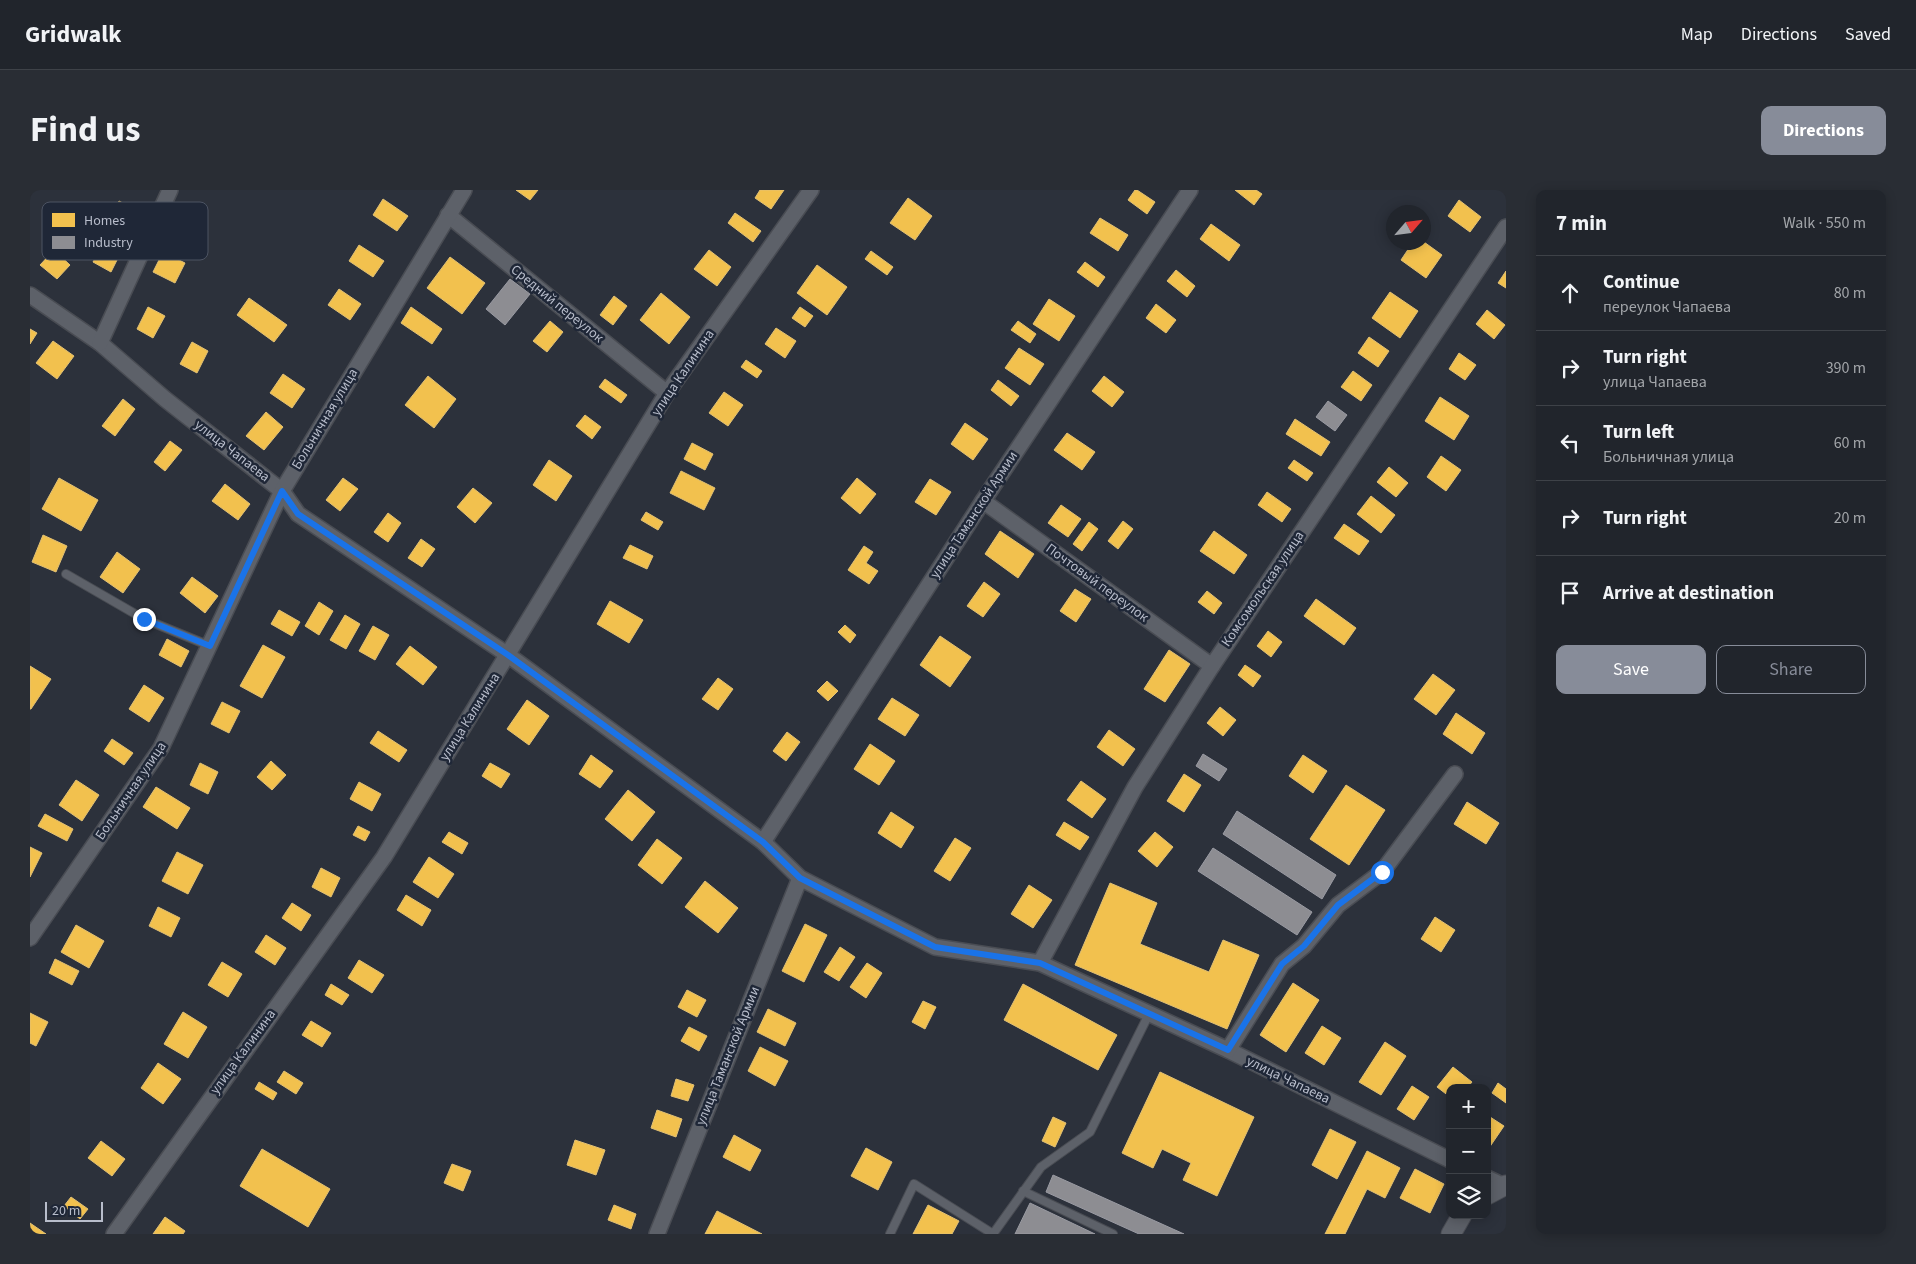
<!DOCTYPE html>
<html lang="en">
<head>
<meta charset="utf-8">
<style>
	:root { --surface:#21252c; --page:#292d34; --text:#f1f3f6; --muted:#a2a5a9; --line:#3e4248; --accent:#878c99 }
	body { margin:0; font-family:"Source Sans 3",sans-serif; background:var(--page); color:var(--text) }
	.controls { position:absolute; right:15px; bottom:15px; display:grid; overflow:hidden; border-radius:10px; box-shadow:0 2px 12px #0003 }
	.controls button { width:45px; height:45px; display:grid; place-items:center; padding:0; border:0; border-bottom:1px solid var(--line); background:var(--surface); color:var(--text); font:25px sans-serif }
	.compass { position:absolute; left:1356px; top:15px; width:45px; height:45px; border-radius:50%; background:var(--surface); box-shadow:0 2px 12px #0003; rotate:62deg }
	.scale { position:absolute; left:15px; bottom:12px; width:58px; box-sizing:border-box; padding-left:5px; border:2px solid #b8bdcb; border-top:0; font-size:14px; line-height:18px; white-space:nowrap; color:#b8bdcb; -webkit-text-stroke:4px #1f2737; paint-order:stroke }
	.stop { position:absolute; width:15px; height:15px; margin:-11px; border:4px solid #1a73e8; border-radius:50%; background:#fff }
	.stop.end { background:#1a73e8; border-color:#fff; box-shadow:0 1px 5px #0008 }
	.list { margin:0; padding:0; list-style:none }
	h2 { display:flex; justify-content:space-between; align-items:center; height:65px; margin:0; padding:0 20px; font-size:21px }
	h2 small { font-size:16px; font-weight:400; color:var(--muted) }
	.list li { display:grid; grid-template-columns:32px 1fr auto; gap:15px; align-items:center; box-sizing:border-box; height:75px; padding:0 20px; border-top:1px solid var(--line) }
	.list b { display:block; font-size:19px; white-space:nowrap }
	.list p { margin:0; font-size:16px; white-space:nowrap; color:var(--muted) }
	.list em { font-size:16px; font-style:normal; color:var(--muted) }
	.actions { display:flex; gap:10px; padding:15px 20px }
	.actions a { flex:1; padding:11px 0; border:1px solid var(--accent); border-radius:10px; text-align:center; font-size:18px; color:var(--accent) }
	.actions .main { background:var(--accent); color:#fff }
	.icon { flex:none; width:28px; height:28px; fill:none; stroke:currentColor; stroke-width:2; stroke-linecap:round; stroke-linejoin:round }
	.map { position:relative; flex:none; width:1476px; height:1044px; overflow:hidden; border-radius:10px }
	header { display:flex; align-items:center; gap:30px; box-sizing:border-box; height:70px; padding:0 25px; background:var(--surface); border-bottom:1px solid var(--line) }
	header strong { font-size:24px }
	nav { display:flex; gap:28px; margin-inline-start:auto; font-size:18px }
	.intro { display:flex; align-items:center; justify-content:space-between; box-sizing:border-box; height:120px; padding:0 30px }
	h1 { margin:0; font-size:35px }
	.button { padding:12px 22px; border-radius:10px; background:var(--accent); color:#fff; font-size:18px; font-weight:700 }
	main { display:flex; gap:30px; padding:0 30px }
	aside { flex:1; background:var(--surface); border-radius:10px; box-shadow:0 2px 12px #0003 }
	.map>svg:first-child { display:block }
</style>
</head>
<body>
<header>
<strong>Gridwalk</strong>
<nav><a>Map</a><a>Directions</a><a>Saved</a></nav>
</header>
<div class="intro"><h1>Find us</h1><a class="button">Directions</a></div>
<main>
<div class="map">
<svg width="1476" height="1044" viewBox="0 0 1476 1044">
	<rect width="100%" height="100%" fill="#2c313b"/>
	<g fill="#f2c14e" stroke="#e1c074">
		<path d="M486,0H508L500,10Z"/>
		<path d="M730,0H754L741,19L725,8Z"/>
		<path d="M1105,0H1107L1125,12L1117,24L1098,10Z"/>
		<path d="M1205,0H1226L1232,4L1224,15Z"/>
		<path d="M878,8L902,26L885,50L860,33Z"/>
		<path d="M353,9L378,26L367,41L343,25Z"/>
		<path d="M1429,10L1451,27L1440,42L1418,26Z"/>
		<path d="M89,11L108,21L98,39L79,29Z"/>
		<path d="M705,23L731,41L723,52L698,33Z"/>
		<path d="M1070,28L1098,45L1088,61L1060,43Z"/>
		<path d="M1181,34L1210,55L1199,71L1170,49Z"/>
		<path d="M1383,52H1394L1412,65L1396,88L1371,70Z"/>
		<path d="M72,55L90,64L81,82L63,72Z"/>
		<path d="M329,55L354,71L343,87L319,71Z"/>
		<path d="M24,60L40,75L27,89L10,75Z"/>
		<path d="M679,60L701,77L687,96L664,79Z"/>
		<path d="M841,61L863,77L857,85L835,69Z"/>
		<path d="M133,62L155,73L145,93L123,82Z"/>
		<path d="M420,67L455,93L432,124L397,98Z"/>
		<path d="M1055,72L1075,87L1068,97L1047,82Z"/>
		<path d="M787,75L817,97L797,125L767,103Z"/>
		<path d="M1146,80L1165,96L1157,107L1137,91Z"/>
		<path d="M1476,81V98L1468,93Z"/>
		<path d="M309,99L331,114L320,130L298,115Z"/>
		<path d="M1360,102L1388,121L1370,148L1342,128Z"/>
		<path d="M631,103L660,127L639,154L610,130Z"/>
		<path d="M584,106L597,116L583,135L570,125Z"/>
		<path d="M219,108L257,135L244,152L207,125Z"/>
		<path d="M1019,109L1045,126L1029,151L1003,134Z"/>
		<path d="M1126,114L1146,130L1136,143L1116,128Z"/>
		<path d="M118,117L135,126L123,148L107,139Z"/>
		<path d="M381,117L412,139L402,154L371,133Z"/>
		<path d="M770,117L783,126L775,137L762,128Z"/>
		<path d="M1457,120L1475,135L1464,149L1446,134Z"/>
		<path d="M520,131L533,142L517,162L503,151Z"/>
		<path d="M988,131L1006,144L1000,153L981,140Z"/>
		<path d="M746,138L766,151L755,168L735,154Z"/>
		<path d="M0,139L7,143L0,154Z"/>
		<path d="M1339,147L1359,161L1348,177L1328,163Z"/>
		<path d="M23,151L44,166L27,189L6,173Z"/>
		<path d="M162,152L178,161L167,183L150,174Z"/>
		<path d="M989,158L1014,174L1000,195L975,178Z"/>
		<path d="M1429,163L1446,175L1435,190L1419,179Z"/>
		<path d="M716,170L732,181L727,188L711,177Z"/>
		<path d="M1323,181L1342,195L1331,211L1311,197Z"/>
		<path d="M253,184L275,199L262,218L240,203Z"/>
		<path d="M398,186L426,209L404,238L375,215Z"/>
		<path d="M1074,186L1094,202L1082,217L1062,201Z"/>
		<path d="M575,189L597,205L591,213L569,197Z"/>
		<path d="M968,190L989,206L981,216L961,200Z"/>
		<path d="M694,202L713,215L698,236L679,223Z"/>
		<path d="M1410,207L1439,226L1424,250L1395,231Z"/>
		<path d="M93,209L105,219L85,246L72,236Z"/>
		<path d="M236,222L253,237L234,260L216,246Z"/>
		<path d="M555,225L571,237L562,249L546,236Z"/>
		<path d="M1265,229L1300,252L1291,266L1256,244Z"/>
		<path d="M935,233L958,249L943,270L921,254Z"/>
		<path d="M1037,243L1065,262L1052,280L1024,260Z"/>
		<path d="M140,251L152,260L135,281L124,272Z"/>
		<path d="M662,253L683,264L675,280L654,269Z"/>
		<path d="M1411,266L1431,280L1416,301L1397,287Z"/>
		<path d="M519,270L542,286L526,311L503,295Z"/>
		<path d="M1264,270L1283,283L1277,291L1258,278Z"/>
		<path d="M1359,277L1378,293L1366,307L1347,292Z"/>
		<path d="M651,281L685,298L674,320L640,303Z"/>
		<path d="M29,288L68,310L51,341L12,319Z"/>
		<path d="M313,288L328,299L310,321L296,310Z"/>
		<path d="M827,288L846,304L830,324L811,308Z"/>
		<path d="M900,289L921,302L906,325L885,312Z"/>
		<path d="M195,294L220,314L208,330L182,311Z"/>
		<path d="M443,298L462,313L445,333L427,317Z"/>
		<path d="M1237,302L1261,319L1252,332L1228,315Z"/>
		<path d="M1341,306L1365,325L1351,343L1327,324Z"/>
		<path d="M1031,315L1051,329L1038,347L1018,333Z"/>
		<path d="M616,322L633,332L628,340L611,330Z"/>
		<path d="M358,323L371,333L358,352L344,342Z"/>
		<path d="M1093,331L1103,339L1088,359L1078,351Z"/>
		<path d="M1059,332L1068,339L1052,361L1043,354Z"/>
		<path d="M1314,334L1339,351L1329,365L1304,348Z"/>
		<path d="M970,341L1004,364L988,388L955,364Z"/>
		<path d="M1184,341L1217,365L1204,384L1170,361Z"/>
		<path d="M13,345L37,356L26,382L2,372Z"/>
		<path d="M391,349L405,359L392,377L378,368Z"/>
		<path d="M600,355L623,366L617,379L593,368Z"/>
		<path d="M834,356L843,362L836,373L848,381L839,394L818,380Z"/>
		<path d="M87,362L110,379L93,403L70,387Z"/>
		<path d="M162,387L188,406L175,423L150,403Z"/>
		<path d="M954,392L970,404L953,427L937,416Z"/>
		<path d="M1045,399L1061,409L1046,432L1030,421Z"/>
		<path d="M1177,401L1192,413L1184,424L1168,412Z"/>
		<path d="M1286,409L1326,438L1314,455L1274,426Z"/>
		<path d="M580,411L613,430L599,453L567,434Z"/>
		<path d="M289,412L303,421L289,445L275,436Z"/>
		<path d="M249,420L270,432L262,446L241,434Z"/>
		<path d="M315,425L330,434L316,459L300,450Z"/>
		<path d="M815,435L826,445L820,453L808,442Z"/>
		<path d="M343,436L359,445L345,470L329,461Z"/>
		<path d="M1238,441L1252,452L1241,467L1227,456Z"/>
		<path d="M910,446L941,467L920,497L890,475Z"/>
		<path d="M137,449L159,461L151,477L129,465Z"/>
		<path d="M233,455L255,467L232,508L210,496Z"/>
		<path d="M380,456L407,477L393,495L366,474Z"/>
		<path d="M1139,460L1160,474L1135,512L1114,499Z"/>
		<path d="M1215,475L1231,486L1223,497L1208,485Z"/>
		<path d="M0,476L21,489L1,519H0Z"/>
		<path d="M1403,484L1425,500L1406,525L1384,509Z"/>
		<path d="M688,488L703,499L688,520L672,509Z"/>
		<path d="M797,491L808,501L798,511L787,501Z"/>
		<path d="M114,495L134,508L119,532L99,519Z"/>
		<path d="M862,508L889,525L875,546L848,529Z"/>
		<path d="M497,510L519,526L499,555L477,539Z"/>
		<path d="M192,512L210,521L199,543L181,534Z"/>
		<path d="M1190,517L1206,530L1193,546L1177,533Z"/>
		<path d="M1426,523L1455,543L1442,564L1413,544Z"/>
		<path d="M1079,540L1105,559L1093,576L1067,557Z"/>
		<path d="M348,541L377,560L369,572L340,553Z"/>
		<path d="M757,542L770,552L756,571L743,561Z"/>
		<path d="M82,549L103,563L94,575L74,561Z"/>
		<path d="M840,554L865,571L849,595L824,579Z"/>
		<path d="M561,565L583,581L570,598L549,584Z"/>
		<path d="M1273,565L1297,581L1283,603L1259,586Z"/>
		<path d="M241,571L256,585L242,600L227,587Z"/>
		<path d="M170,573L188,582L178,604L160,595Z"/>
		<path d="M460,573L480,584L471,598L452,586Z"/>
		<path d="M1154,584L1171,595L1154,622L1137,611Z"/>
		<path d="M46,590L69,605L52,631L29,615Z"/>
		<path d="M1051,591L1076,609L1062,628L1037,610Z"/>
		<path d="M329,592L351,604L342,621L320,609Z"/>
		<path d="M1316,595L1355,620L1319,675L1280,649Z"/>
		<path d="M126,597L160,618L147,639L113,617Z"/>
		<path d="M598,600L625,622L602,651L575,629Z"/>
		<path d="M1437,612L1469,633L1456,654L1424,634Z"/>
		<path d="M861,622L884,637L871,658L848,643Z"/>
		<path d="M15,624L43,639L37,651L8,636Z"/>
		<path d="M1034,632L1059,647L1050,660L1026,645Z"/>
		<path d="M328,636L340,642L335,651L323,645Z"/>
		<path d="M419,642L438,653L432,664L412,652Z"/>
		<path d="M1125,642L1143,657L1127,677L1108,661Z"/>
		<path d="M925,648L941,658L920,691L904,681Z"/>
		<path d="M627,649L652,668L632,694L608,675Z"/>
		<path d="M0,657L12,663L0,687Z"/>
		<path d="M147,662L173,675L158,704L132,691Z"/>
		<path d="M399,667L424,684L408,708L383,692Z"/>
		<path d="M291,678L310,688L301,707L282,697Z"/>
		<path d="M675,691L708,718L688,743L655,717Z"/>
		<path d="M1080,693L1127,713L1110,754L1179,782L1193,750L1229,765L1197,839L1045,775Z"/>
		<path d="M999,695L1022,710L1003,738L981,724Z"/>
		<path d="M376,705L401,720L392,736L367,720Z"/>
		<path d="M262,713L281,725L271,741L252,728Z"/>
		<path d="M128,717L150,728L141,747L119,736Z"/>
		<path d="M1405,727L1425,740L1411,762L1391,749Z"/>
		<path d="M775,734L797,745L774,792L752,781Z"/>
		<path d="M46,735L74,751L59,778L31,762Z"/>
		<path d="M236,745L256,758L245,775L225,762Z"/>
		<path d="M810,757L825,767L809,791L794,782Z"/>
		<path d="M25,769L49,781L42,795L19,783Z"/>
		<path d="M329,770L354,785L342,803L318,788Z"/>
		<path d="M192,772L212,784L198,807L178,795Z"/>
		<path d="M837,773L852,783L836,808L820,797Z"/>
		<path d="M1263,793L1289,810L1256,862L1230,845Z"/>
		<path d="M301,794L319,805L312,815L295,805Z"/>
		<path d="M993,794L1087,845L1068,880L974,830Z"/>
		<path d="M657,800L676,810L667,827L648,817Z"/>
		<path d="M893,811L906,817L895,839L882,832Z"/>
		<path d="M738,819L766,833L755,856L727,842Z"/>
		<path d="M153,822L177,837L158,868L134,854Z"/>
		<path d="M0,823L18,832L6,856L0,853Z"/>
		<path d="M281,831L301,843L292,857L272,845Z"/>
		<path d="M1292,836L1311,848L1294,875L1275,863Z"/>
		<path d="M659,837L677,846L669,861L651,851Z"/>
		<path d="M1355,852L1376,866L1351,905L1329,892Z"/>
		<path d="M730,857L758,871L745,896L718,881Z"/>
		<path d="M128,873L151,889L133,914L111,898Z"/>
		<path d="M1423,877L1442,892L1437,898H1420V907L1407,897Z"/>
		<path d="M254,881L273,893L266,904L247,892Z"/>
		<path d="M1130,882L1224,927L1187,1006L1153,990L1161,973L1132,959L1123,978L1092,963Z"/>
		<path d="M646,889L664,895L658,911L641,906Z"/>
		<path d="M229,892L247,903L243,910L225,899Z"/>
		<path d="M1468,893L1476,899V913L1462,903Z"/>
		<path d="M1382,896L1399,907L1384,930L1367,919Z"/>
		<path d="M627,920L652,929L646,947L621,938Z"/>
		<path d="M1457,925L1474,936L1459,958L1457,957Z"/>
		<path d="M1023,927L1036,933L1025,957L1012,951Z"/>
		<path d="M1300,939L1326,952L1307,989L1282,975Z"/>
		<path d="M704,945L731,960L720,981L693,967Z"/>
		<path d="M545,950L575,960L566,985L537,975Z"/>
		<path d="M71,951L95,969L82,986L58,968Z"/>
		<path d="M836,958L862,972L848,1000L821,986Z"/>
		<path d="M232,959L300,999L278,1037L210,996Z"/>
		<path d="M1337,961L1370,978L1355,1008L1337,999L1315,1044H1295Z"/>
		<path d="M422,974L441,981L433,1001L414,993Z"/>
		<path d="M1385,979L1414,994L1400,1023L1370,1008Z"/>
		<path d="M41,1007L58,1019L50,1029L34,1016Z"/>
		<path d="M584,1015L606,1024L601,1039L578,1030Z"/>
		<path d="M898,1015L929,1031L922,1044H883Z"/>
		<path d="M687,1021L732,1044H675Z"/>
		<path d="M135,1027L155,1041L153,1044H123Z"/>
		<path d="M0,1033L16,1044H0Z"/>
	</g>
	<g fill="#8d8d92" stroke="#9a9ba3">
		<path d="M480,89L500,104L475,135L456,119Z"/>
		<path d="M1298,211L1317,225L1305,241L1286,227Z"/>
		<path d="M1173,564L1197,579L1189,591L1166,576Z"/>
		<path d="M1207,621L1306,685L1292,709L1193,644Z"/>
		<path d="M1183,658L1282,722L1267,745L1168,681Z"/>
		<path d="M1023,985L1154,1044H1109L1016,1002Z"/>
		<path d="M1000,1013L1065,1044H985Z"/>
	</g>
	<g fill="none" stroke-linecap="round" stroke-linejoin="round">
		<defs>
			<g id="service">
				<path d="M36,384L114,429L180,456"/>
				<path d="M993,1001L1083,1044"/>
				<path d="M860,1044L884,994L963,1044"/>
				<path d="M963,1044L1011,977L1060,942L1119,824"/>
			</g>
			<g id="minor">
				<path d="M418,25L637,203"/>
				<path d="M0,105L70,153L135,209L252,301L268,324L478,465L733,652L770,688L905,757L1010,773L1198,860L1420,970"/>
				<path d="M70,153L140,0"/>
				<path d="M953,311L1182,476"/>
				<path d="M733,652L953,311L1160,0"/>
				<path d="M0,748L131,558L252,301L434,0"/>
				<path d="M1010,773L1105,597L1182,476L1476,37"/>
				<path d="M1198,860L1252,774L1274,756L1308,715L1352,682L1425,584"/>
				<path d="M1457,988L1474,996"/>
				<path d="M84,1044L354,667L637,203L781,0"/>
				<path d="M627,1044L770,688"/>
			</g>
			<g id="tertiary">
				<path d="M1457,1005L1476,995"/>
				<path d="M1421,1044L1432,1025"/>
			</g>
		</defs>
		<use href="#service" stroke="#494c53" stroke-width="10"/>
		<use href="#minor" stroke="#494c53" stroke-width="18"/>
		<use href="#tertiary" stroke="#494c53" stroke-width="21"/>
		<use href="#service" stroke="#5d6169" stroke-width="8"/>
		<use href="#minor" stroke="#5d6169" stroke-width="15"/>
		<use href="#tertiary" stroke="#5d6169" stroke-width="19"/>
	</g>
	<g fill="none" stroke-linecap="round" stroke-linejoin="round">
		<path stroke="#1a73e8" stroke-width="6" d="M114,429L180,456L252,301L268,324L478,465L733,652L770,688L905,757L1010,773L1198,860L1252,774L1274,756L1308,715L1352,682"/>
	</g>
	<g text-anchor="middle" dominant-baseline="central" stroke-width="5" stroke-linejoin="round" paint-order="stroke">
		<g font-size="14" fill="#b8bdcb" stroke="#1f2737">
			<text transform="translate(527 114) rotate(39)">Средний переулок</text>
			<text transform="translate(653 183) rotate(-56)">улица Калинина</text>
			<text transform="translate(295 229) rotate(-59)">Больничная улица</text>
			<text transform="translate(202 261) rotate(38)">улица Чапаева</text>
			<text transform="translate(944 325) rotate(-57)">улица Таманской Армии</text>
			<text transform="translate(1067 393) rotate(36)">Почтовый переулок</text>
			<text transform="translate(1233 399) rotate(-56)">Комсомольская улица</text>
			<text transform="translate(440 527) rotate(-58)">улица Калинина</text>
			<text transform="translate(101 601) rotate(-56)">Больничная улица</text>
			<text transform="translate(213 862) rotate(-54)">улица Калинина</text>
			<text transform="translate(698 866) rotate(-68)">улица Таманской Армии</text>
			<text transform="translate(1258 890) rotate(26)">улица Чапаева</text>
		</g>
	</g>
	<rect x="12" y="12" width="166" height="58" rx="8" fill="#1f2737" stroke="#4d5463" stroke-width="1"/>
	<rect x="22" y="23" width="23" height="14" fill="#f2c14e"/>
	<rect x="22" y="46" width="23" height="13" fill="#8d8d92"/>
	<g font-size="14" fill="#b8bdcb">
		<text x="54" y="35">Homes</text>
		<text x="54" y="57">Industry</text>
	</g>
</svg>
<div class="controls">
<button>+</button>
<button>−</button>
<button><svg class="icon" aria-label="layers" viewBox="0 0 24 24"><path d="M12 4l9 5-9 5-9-5zM3 14l9 5 9-5"/></svg></button>
</div>
<svg class="compass" viewBox="-18 -18 36 36"><path d="M0-13l5 13h-10z" fill="#e53935"/><path d="M0 13l5-13h-10z" fill="#a2a5a9"/></svg>
<div class="scale">20 m</div>
<div class="stop" style="left:1352px;top:682px"></div>
<div class="stop end" style="left:114px;top:429px"></div>
</div>
<aside>
<h2>7 min<small>Walk · 550 m</small></h2>
<ul class="list">
<li><svg class="icon" aria-label="ahead" viewBox="0 0 24 24"><path d="M12 20V5M6 11l6-6 6 6"/></svg><div><b>Continue</b><p>переулок Чапаева</p></div><em>80 m</em></li>
<li><svg class="icon" aria-label="right" viewBox="0 0 24 24"><path d="M7 20v-9h11M14 6l5 5-5 5"/></svg><div><b>Turn right</b><p>улица Чапаева</p></div><em>390 m</em></li>
<li><svg class="icon" aria-label="left" viewBox="0 0 24 24"><path d="M17 20v-9H6M10 6l-5 5 5 5"/></svg><div><b>Turn left</b><p>Больничная улица</p></div><em>60 m</em></li>
<li><svg class="icon" aria-label="right" viewBox="0 0 24 24"><path d="M7 20v-9h11M14 6l5 5-5 5"/></svg><div><b>Turn right</b></div><em>20 m</em></li>
<li><svg class="icon" aria-label="arrive" viewBox="0 0 24 24"><path d="M6 21V4h12l-3 4 3 4H6"/></svg><div><b>Arrive at destination</b></div></li>
</ul>
<div class="actions"><a class="main">Save</a><a>Share</a></div>
</aside>
</main>
</body>
</html>
